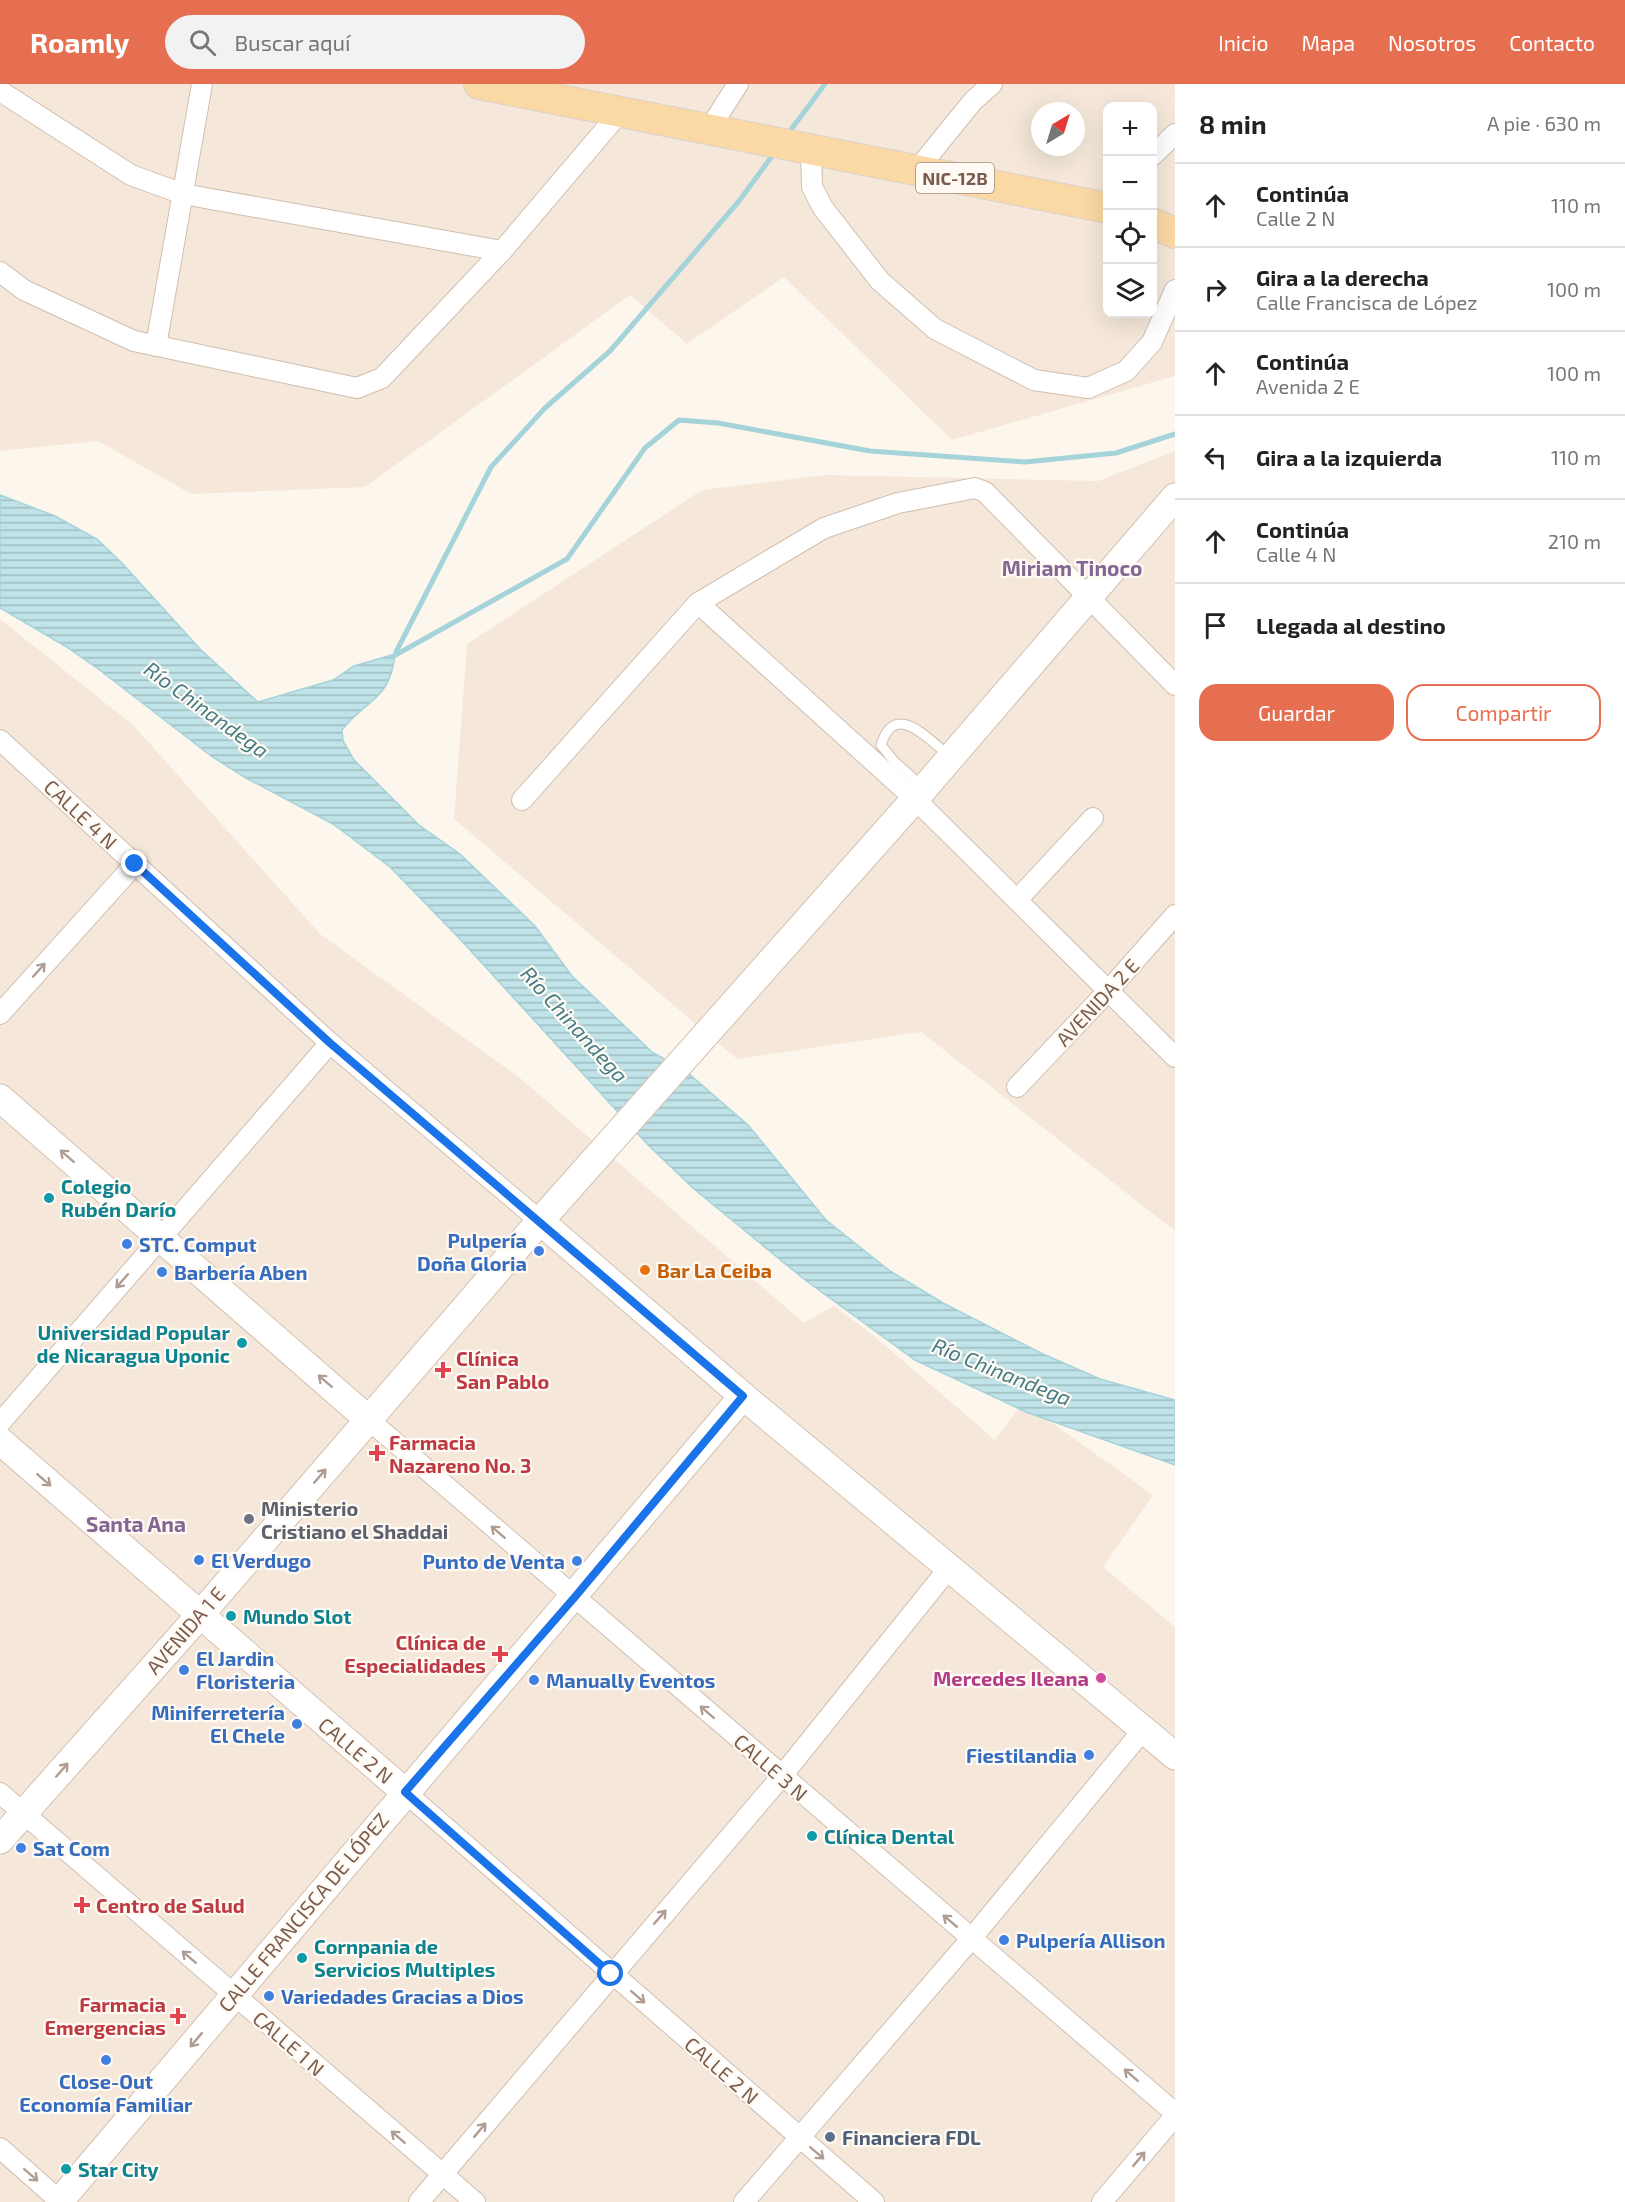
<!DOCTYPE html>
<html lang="es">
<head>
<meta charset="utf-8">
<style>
	:root { --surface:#fff; --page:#f2f2f2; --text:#222; --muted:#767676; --line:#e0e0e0; --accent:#e76f51 }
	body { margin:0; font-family:"Exo 2",sans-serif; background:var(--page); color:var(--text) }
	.controls { position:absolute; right:18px; top:18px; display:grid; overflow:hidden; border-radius:12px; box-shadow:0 6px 24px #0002 }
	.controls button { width:54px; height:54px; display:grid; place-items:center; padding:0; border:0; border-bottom:2px solid var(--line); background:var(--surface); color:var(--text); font:30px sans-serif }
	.compass { position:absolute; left:1031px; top:18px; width:54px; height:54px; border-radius:50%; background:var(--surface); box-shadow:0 6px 24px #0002; rotate:38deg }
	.stop { position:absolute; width:18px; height:18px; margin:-14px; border:4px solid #1a73e8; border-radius:50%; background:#fff }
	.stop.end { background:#1a73e8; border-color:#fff; box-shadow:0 2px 6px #0008 }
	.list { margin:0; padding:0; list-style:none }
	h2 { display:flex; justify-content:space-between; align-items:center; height:78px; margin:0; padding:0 24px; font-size:26px }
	h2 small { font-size:20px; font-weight:400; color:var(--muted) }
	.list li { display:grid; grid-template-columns:39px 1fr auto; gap:18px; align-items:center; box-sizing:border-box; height:84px; padding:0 24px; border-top:2px solid var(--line) }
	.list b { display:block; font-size:22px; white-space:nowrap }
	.list p { margin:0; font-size:20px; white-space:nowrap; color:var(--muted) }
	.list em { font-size:20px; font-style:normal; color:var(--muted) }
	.actions { display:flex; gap:12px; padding:18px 24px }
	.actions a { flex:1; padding:14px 0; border:2px solid var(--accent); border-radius:18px; text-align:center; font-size:21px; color:var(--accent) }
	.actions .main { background:var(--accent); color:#fff }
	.icon { flex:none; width:33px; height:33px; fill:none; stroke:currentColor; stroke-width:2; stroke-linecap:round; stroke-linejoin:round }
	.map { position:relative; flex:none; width:1175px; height:2118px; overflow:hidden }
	header { display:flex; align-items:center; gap:36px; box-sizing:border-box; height:84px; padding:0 30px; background:var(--accent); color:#fff }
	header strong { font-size:28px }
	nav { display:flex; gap:33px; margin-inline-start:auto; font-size:21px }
	.search { width:420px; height:54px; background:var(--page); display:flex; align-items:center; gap:15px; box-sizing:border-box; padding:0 21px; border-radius:33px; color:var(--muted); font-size:22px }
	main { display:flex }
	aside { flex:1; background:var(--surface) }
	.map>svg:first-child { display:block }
</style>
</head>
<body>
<header>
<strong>Roamly</strong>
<div class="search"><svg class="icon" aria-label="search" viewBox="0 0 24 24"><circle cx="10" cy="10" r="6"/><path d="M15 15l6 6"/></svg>Buscar aquí</div>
<nav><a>Inicio</a><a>Mapa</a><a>Nosotros</a><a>Contacto</a></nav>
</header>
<main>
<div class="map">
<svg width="1175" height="2118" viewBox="0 0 1175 2118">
	<defs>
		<pattern id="water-rules" width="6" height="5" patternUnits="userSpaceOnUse" patternTransform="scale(1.5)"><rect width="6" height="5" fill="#bfe3e8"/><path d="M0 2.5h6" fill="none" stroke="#a0bbbe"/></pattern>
	</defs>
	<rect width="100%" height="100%" fill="#fdf6ec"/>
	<g fill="#f5e8da" fill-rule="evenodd">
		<path d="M0,0H1175V292L952,356L784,193L687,260L630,211L365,403L191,410L98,357L0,367ZM1108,22H1152V230H1108ZM1040,27H1076V63H1040Z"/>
		<path d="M1175,367V1147L921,948L737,975L454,735L467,560L702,406L825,391L1098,397Z"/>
		<path d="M0,535L133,641L320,850L520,994L804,1239L834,1222L873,1251L995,1356L1023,1318L1153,1411L1103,1483L1175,1543V2118H0Z"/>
	</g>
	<path fill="url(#water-rules)" stroke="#a5d3da" stroke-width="1.5" d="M0,411L55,432L97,455L121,478L201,566L258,618L333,596L354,582L395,570C390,617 367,614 342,646L343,657L354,676L419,741L460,770L535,842L572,892L652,968L687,988L748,1041L826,1136L890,1187L943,1219L1043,1270L1100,1295L1175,1316V1381L1026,1328L915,1276L805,1196L694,1105L648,1061L459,854L390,783L333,740L246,694L211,672L97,584L65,562L0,524Z"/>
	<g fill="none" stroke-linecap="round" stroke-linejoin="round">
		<g stroke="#a5d3da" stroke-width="5">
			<path d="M787,51L825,0"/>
			<path d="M396,568L491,383L545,324L610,267L739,117L775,68"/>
			<path d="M392,573L567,475L645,364L679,336L718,339L870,367L1025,378L1116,369L1175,350"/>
		</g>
		<defs>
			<path id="lane" d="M923,703L894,677L881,661C895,616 927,655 949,671"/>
			<g id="street">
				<path d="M0,7L131,91L183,110L502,167"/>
				<path d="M710,44L738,0"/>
				<path d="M811,65L812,103L823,124L880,197L935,245L1034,296L1088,304L1126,287L1152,258L1175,206"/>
				<path d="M1152,72L1175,50"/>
				<path d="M917,86L973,17L992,0"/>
				<path d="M0,188L24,206L134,257L357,304L382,294L502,167L621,27"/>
				<path d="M156,262L202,0"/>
				<path d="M698,519L915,715L1175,973"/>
				<path d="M0,656L330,959L540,1137"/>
				<path d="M522,716L698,519L824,444L898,419L975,404L985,408L1175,601"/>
				<path d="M1017,816L1093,734"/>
				<path d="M0,930L135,780"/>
				<path d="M1017,1003L1108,907L1175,831"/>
				<path d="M369,1336L1175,2029"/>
				<path d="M0,1339L330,959"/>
				<path d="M405,1708L874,2118"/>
				<path d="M0,1709L475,2118"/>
				<path d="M0,2064L61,2118"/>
				<path d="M419,2118L781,1693L949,1484"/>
				<path d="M744,2118L971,1855L1143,1646"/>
				<path d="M1102,2118L1175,2032"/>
			</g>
			<g id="secondary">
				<path d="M0,1014L369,1336"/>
				<path d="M540,1137L743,1312L1175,1672"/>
				<path d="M0,1357L405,1708"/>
				<path d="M0,1756L199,1532L540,1137L915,715L1175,413"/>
				<path d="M59,2118L743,1312"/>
			</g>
			<g id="primary">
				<path d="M479,0L1108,124"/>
				<path d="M1152,139L1175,149"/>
			</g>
		</defs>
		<use href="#lane" stroke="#d1beb0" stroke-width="11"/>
		<use href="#street" stroke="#d1beb0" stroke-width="22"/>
		<use href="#secondary" stroke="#d6c0b0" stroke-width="29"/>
		<use href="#primary" stroke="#dad1cd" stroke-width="32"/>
		<use href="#lane" stroke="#fff" stroke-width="9"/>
		<use href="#street" stroke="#fff" stroke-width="20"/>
		<use href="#secondary" stroke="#fff" stroke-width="27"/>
		<use href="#primary" stroke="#fbd9a5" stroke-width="30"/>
	</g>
	<defs><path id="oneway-shaft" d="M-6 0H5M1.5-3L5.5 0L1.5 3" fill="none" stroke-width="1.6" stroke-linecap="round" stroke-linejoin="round" transform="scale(1.5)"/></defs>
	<g stroke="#af9d94">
		<use href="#oneway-shaft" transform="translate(39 886) rotate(-48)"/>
		<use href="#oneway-shaft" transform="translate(67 1072) rotate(-139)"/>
		<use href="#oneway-shaft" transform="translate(122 1197) rotate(131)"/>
		<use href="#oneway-shaft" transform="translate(325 1297) rotate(-139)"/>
		<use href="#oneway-shaft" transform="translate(320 1392) rotate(-49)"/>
		<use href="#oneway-shaft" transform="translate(44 1396) rotate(41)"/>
		<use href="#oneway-shaft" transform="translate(498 1448) rotate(-139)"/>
		<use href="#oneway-shaft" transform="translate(707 1628) rotate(-139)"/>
		<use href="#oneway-shaft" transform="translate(62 1686) rotate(-49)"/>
		<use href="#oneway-shaft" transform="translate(660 1833) rotate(-49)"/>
		<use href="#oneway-shaft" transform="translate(950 1837) rotate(-140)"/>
		<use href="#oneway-shaft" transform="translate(189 1873) rotate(-139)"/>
		<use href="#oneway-shaft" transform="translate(638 1913) rotate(41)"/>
		<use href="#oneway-shaft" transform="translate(196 1956) rotate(130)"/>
		<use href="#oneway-shaft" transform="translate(1131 1991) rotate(-139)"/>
		<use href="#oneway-shaft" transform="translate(480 2046) rotate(-50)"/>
		<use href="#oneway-shaft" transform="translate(398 2053) rotate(-139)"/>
		<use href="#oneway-shaft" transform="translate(817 2069) rotate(41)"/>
		<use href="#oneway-shaft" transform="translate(1139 2075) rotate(-50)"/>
		<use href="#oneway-shaft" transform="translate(31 2091) rotate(41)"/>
	</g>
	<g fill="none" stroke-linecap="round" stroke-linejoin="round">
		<path stroke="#1a73e8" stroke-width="8" d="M135,780L330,959L743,1312L574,1514L405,1708L611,1890"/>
	</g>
	<g fill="#0f9aa8" stroke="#fffaf3" stroke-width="2">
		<circle cx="49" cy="1114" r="6"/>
		<circle cx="242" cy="1259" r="6"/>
		<circle cx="231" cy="1532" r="6"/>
		<circle cx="812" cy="1752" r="6"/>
		<circle cx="302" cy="1874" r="6"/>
		<circle cx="66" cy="2085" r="6"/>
	</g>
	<g fill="#3f7fe0" stroke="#fffaf3" stroke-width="2">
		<circle cx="127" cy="1160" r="6"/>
		<circle cx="539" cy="1167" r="6"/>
		<circle cx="162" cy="1188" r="6"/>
		<circle cx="199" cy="1476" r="6"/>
		<circle cx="577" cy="1477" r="6"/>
		<circle cx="184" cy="1586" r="6"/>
		<circle cx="534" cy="1596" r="6"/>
		<circle cx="297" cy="1640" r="6"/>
		<circle cx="1089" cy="1671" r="6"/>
		<circle cx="21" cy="1764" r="6"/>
		<circle cx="1004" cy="1856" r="6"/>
		<circle cx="269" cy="1912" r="6"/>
		<circle cx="106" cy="1976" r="6"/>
	</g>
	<circle fill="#e8710a" stroke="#fffaf3" stroke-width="2" cx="645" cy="1186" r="6"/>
	<g fill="#e0444e" stroke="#fffaf3" stroke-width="2">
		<path d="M440 1277h6v6h6v6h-6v6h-6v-6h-6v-6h6z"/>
		<path d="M374 1360h6v6h6v6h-6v6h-6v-6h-6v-6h6z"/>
		<path d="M497 1561h6v6h6v6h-6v6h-6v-6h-6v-6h6z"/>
		<path d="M79 1812h6v6h6v6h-6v6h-6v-6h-6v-6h6z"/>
		<path d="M175 1923h6v6h6v6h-6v6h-6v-6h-6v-6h6z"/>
	</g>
	<circle fill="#6b7280" stroke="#fffaf3" stroke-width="2" cx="249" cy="1435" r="6"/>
	<circle fill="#d1479c" stroke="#fffaf3" stroke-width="2" cx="1101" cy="1594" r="6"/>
	<circle fill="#5c6f8a" stroke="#fffaf3" stroke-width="2" cx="830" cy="2053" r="6"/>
	<g text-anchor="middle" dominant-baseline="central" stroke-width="4.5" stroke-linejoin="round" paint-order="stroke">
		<rect fill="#fffaf3" stroke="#a28b7f" stroke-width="1.5" x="916" y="79" width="78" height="30" rx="4.5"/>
		<g font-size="18" font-weight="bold" fill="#7a5c4d">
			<text x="955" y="94">NIC-12B</text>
		</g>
		<g font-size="20" fill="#7a5c4d" stroke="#fffaf3">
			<text transform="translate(81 730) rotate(43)">CALLE 4 N</text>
			<text transform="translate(1097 918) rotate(-47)">AVENIDA 2 E</text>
			<text transform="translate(185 1546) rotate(-49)">AVENIDA 1 E</text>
			<text transform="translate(356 1666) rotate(40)">CALLE 2 N</text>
			<text transform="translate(771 1683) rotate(41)">CALLE 3 N</text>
			<text transform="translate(303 1828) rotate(-50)">CALLE FRANCISCA DE LÓPEZ</text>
			<text transform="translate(289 1959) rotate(41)">CALLE 1 N</text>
			<text transform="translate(722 1986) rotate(41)">CALLE 2 N</text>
		</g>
		<g font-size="20" font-weight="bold" fill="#0d838f" stroke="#fffaf3" text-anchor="start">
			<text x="61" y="1102">Colegio<tspan x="61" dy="23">Rubén Darío</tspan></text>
			<text x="230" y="1248" text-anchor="end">Universidad Popular<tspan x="230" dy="23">de Nicaragua Uponic</tspan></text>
			<text x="243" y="1532">Mundo Slot</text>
			<text x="824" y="1752">Clínica Dental</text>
			<text x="314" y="1862">Cornpania de<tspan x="314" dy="23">Servicios Multiples</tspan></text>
			<text x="78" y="2085">Star City</text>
		</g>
		<g font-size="20" font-weight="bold" fill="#366cbe" stroke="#fffaf3" text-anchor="start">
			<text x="527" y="1156" text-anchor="end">Pulpería<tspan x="527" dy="23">Doña Gloria</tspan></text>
			<text x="139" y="1160">STC. Comput</text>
			<text x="174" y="1188">Barbería Aben</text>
			<text x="211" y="1476">El Verdugo</text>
			<text x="565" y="1477" text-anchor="end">Punto de Venta</text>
			<text x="196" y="1574">El Jardin<tspan x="196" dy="23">Floristeria</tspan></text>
			<text x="546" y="1596">Manually Eventos</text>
			<text x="285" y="1628" text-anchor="end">Miniferretería<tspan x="285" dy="23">El Chele</tspan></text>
			<text x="1077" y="1671" text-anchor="end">Fiestilandia</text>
			<text x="33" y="1764">Sat Com</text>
			<text x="1016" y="1856">Pulpería Allison</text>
			<text x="281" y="1912">Variedades Gracias a Dios</text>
			<text x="106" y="1997" text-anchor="middle">Close-Out<tspan x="106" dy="23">Economía Familiar</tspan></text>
		</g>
		<g font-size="20" font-weight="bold" fill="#c56008" stroke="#fffaf3" text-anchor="start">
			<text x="657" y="1186">Bar La Ceiba</text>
		</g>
		<g font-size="20" font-weight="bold" fill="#be3a42" stroke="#fffaf3" text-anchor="start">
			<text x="456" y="1274">Clínica<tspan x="456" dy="23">San Pablo</tspan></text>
			<text x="389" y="1358">Farmacia<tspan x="389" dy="23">Nazareno No. 3</tspan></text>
			<text x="486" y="1558" text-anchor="end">Clínica de<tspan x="486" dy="23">Especialidades</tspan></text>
			<text x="96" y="1821">Centro de Salud</text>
			<text x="166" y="1920" text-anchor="end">Farmacia<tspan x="166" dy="23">Emergencias</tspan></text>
		</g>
		<g font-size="20" font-weight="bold" fill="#5b616d" stroke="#fffaf3" text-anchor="start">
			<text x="261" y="1424">Ministerio<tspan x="261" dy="23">Cristiano el Shaddai</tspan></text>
		</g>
		<g font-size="20" font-weight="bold" fill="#b23c85" stroke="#fffaf3" text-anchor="end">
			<text x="1089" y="1594">Mercedes Ileana</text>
		</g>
		<g font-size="20" font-weight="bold" fill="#4e5e75" stroke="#fffaf3" text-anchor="start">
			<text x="842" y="2053">Financiera FDL</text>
		</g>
		<g font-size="21" font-weight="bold" fill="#846695" stroke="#fffaf3">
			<text x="1072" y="483">Miriam Tinoco</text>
			<text x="136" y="1439">Santa Ana</text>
		</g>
		<g font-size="21" font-style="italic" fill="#437c86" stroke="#fffaf3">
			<text transform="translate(207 625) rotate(36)">Río Chinandega</text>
			<text transform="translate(575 940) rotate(48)">Río Chinandega</text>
			<text transform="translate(1002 1287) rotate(22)">Río Chinandega</text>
		</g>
	</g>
</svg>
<div class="controls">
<button>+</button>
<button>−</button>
<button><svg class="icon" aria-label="locate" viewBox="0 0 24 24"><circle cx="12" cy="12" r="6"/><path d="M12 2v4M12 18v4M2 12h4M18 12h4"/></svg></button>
<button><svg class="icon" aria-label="layers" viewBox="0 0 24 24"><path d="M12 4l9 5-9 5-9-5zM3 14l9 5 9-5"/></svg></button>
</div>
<svg class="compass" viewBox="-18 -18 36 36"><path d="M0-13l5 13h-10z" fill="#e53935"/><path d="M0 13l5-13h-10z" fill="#767676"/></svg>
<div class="stop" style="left:611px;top:1890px"></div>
<div class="stop end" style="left:135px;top:780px"></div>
</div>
<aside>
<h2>8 min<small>A pie · 630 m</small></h2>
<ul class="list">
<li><svg class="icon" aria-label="ahead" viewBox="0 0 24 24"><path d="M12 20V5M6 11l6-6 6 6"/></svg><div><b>Continúa</b><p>Calle 2 N</p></div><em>110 m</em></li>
<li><svg class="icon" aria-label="right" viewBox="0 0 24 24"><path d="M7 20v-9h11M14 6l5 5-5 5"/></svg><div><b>Gira a la derecha</b><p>Calle Francisca de López</p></div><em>100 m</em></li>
<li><svg class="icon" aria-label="ahead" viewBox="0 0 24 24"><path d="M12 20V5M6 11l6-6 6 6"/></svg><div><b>Continúa</b><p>Avenida 2 E</p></div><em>100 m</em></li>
<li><svg class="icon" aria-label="left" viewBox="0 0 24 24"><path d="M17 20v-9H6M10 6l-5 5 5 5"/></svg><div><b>Gira a la izquierda</b></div><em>110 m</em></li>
<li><svg class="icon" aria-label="ahead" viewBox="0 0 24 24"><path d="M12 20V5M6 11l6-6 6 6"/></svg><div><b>Continúa</b><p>Calle 4 N</p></div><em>210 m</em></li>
<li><svg class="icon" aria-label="arrive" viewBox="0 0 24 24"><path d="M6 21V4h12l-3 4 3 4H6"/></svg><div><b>Llegada al destino</b></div></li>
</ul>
<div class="actions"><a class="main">Guardar</a><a>Compartir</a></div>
</aside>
</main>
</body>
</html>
